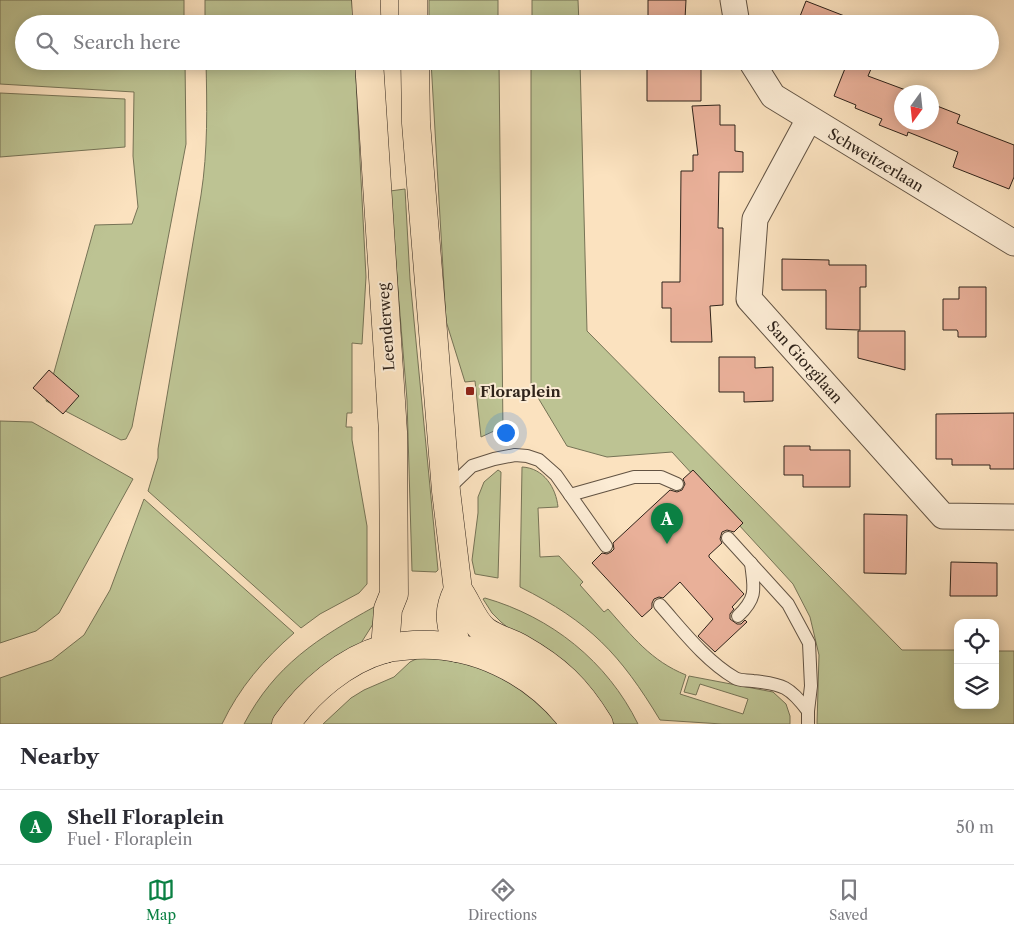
<!DOCTYPE html>
<html lang="en">
<head>
<meta charset="utf-8">
<style>
	:root { --surface:#fff; --page:#f2f2f3; --text:#2b2b33; --muted:#7c7c81; --line:#e1e1e2; --accent:#0b8043 }
	body { margin:0; font-family:"Libre Caslon Text",serif; background:var(--page); color:var(--text) }
	.controls { position:absolute; right:15px; bottom:15px; display:grid; overflow:hidden; border-radius:10px; box-shadow:0 2px 12px #0003 }
	.controls button { width:45px; height:45px; display:grid; place-items:center; padding:0; border:0; border-bottom:1px solid var(--line); background:var(--surface); color:var(--text); font:25px sans-serif }
	.compass { position:absolute; left:894px; top:85px; width:45px; height:45px; border-radius:50%; background:var(--surface); box-shadow:0 2px 12px #0003; rotate:195deg }
	.you { position:absolute; left:505px; top:432px; width:18px; height:18px; margin:-12px; border:4px solid #fff; border-radius:50%; background:#1a73e8; box-shadow:0 0 0 8px #1a73e833 }
	.badge { display:grid; place-items:center; width:32px; height:32px; border-radius:50%; background:var(--accent); color:#fff; font-size:16px; font-weight:700 }
	.pin { position:absolute; translate:-50% -41px; filter:drop-shadow(0 1px 2px #0008) }
	.pin::after { content:''; position:absolute; top:26px; width:18px; height:15px; background:inherit; clip-path:polygon(0 0,100% 0,50% 100%) }
	.list { margin:0; padding:0; list-style:none }
	h2 { display:flex; justify-content:space-between; align-items:center; height:65px; margin:0; padding:0 20px; font-size:21px }
	h2 small { font-size:16px; font-weight:400; color:var(--muted) }
	.list li { display:grid; grid-template-columns:32px 1fr auto; gap:15px; align-items:center; box-sizing:border-box; height:75px; padding:0 20px; border-top:1px solid var(--line) }
	.list b { display:block; font-size:19px; white-space:nowrap }
	.list p { margin:0; font-size:16px; white-space:nowrap; color:var(--muted) }
	.list em { font-size:16px; font-style:normal; color:var(--muted) }
	.icon { flex:none; width:28px; height:28px; fill:none; stroke:currentColor; stroke-width:2; stroke-linecap:round; stroke-linejoin:round }
	.map { position:relative; flex:none; width:1014px; height:724px; overflow:hidden }
	.search { position:absolute; background:var(--surface); box-shadow:0 2px 12px #0003; left:15px; right:15px; top:15px; height:55px; display:flex; align-items:center; gap:12px; box-sizing:border-box; padding:0 18px; border-radius:28px; color:var(--muted); font-size:19px }
	.sheet { height:140px; background:var(--surface) }
	nav { display:flex; justify-content:space-around; align-items:center; box-sizing:border-box; height:70px; border-top:1px solid var(--line); background:var(--surface); font-size:14px; color:var(--muted) }
	nav a { display:grid; justify-items:center; gap:2px }
	nav .on { color:var(--accent) }
	.map>svg:first-child { display:block }
</style>
</head>
<body>
<div class="map">
<svg width="1014" height="724" viewBox="0 0 1014 724">
	<rect width="100%" height="100%" fill="#fbe2bf"/>
	<filter id="stains"><feTurbulence type="fractalNoise" baseFrequency=".004" numOctaves="4"/><feColorMatrix values="0 0 0 0 .2 0 0 0 0 .09 0 0 0 0 .02 0 0 0 .5 -.17"/></filter>
	<radialGradient id="worn" r=".72"><stop offset=".6" stop-color="#630" stop-opacity="0"/><stop offset="1" stop-color="#630" stop-opacity=".3"/></radialGradient>
	<g fill="#bdc393" stroke="#767356">
		<path d="M0,0H184V24H24V61H185L186,144L132,427L126,439L121,440L46,401L95,225L132,224L138,207L133,156L134,92L0,84Z"/>
		<path d="M205,0H352L353,24H205Z"/>
		<rect x="429" y="0" width="69" height="24"/>
		<path d="M532,0H578L579,24H532Z"/>
		<path d="M206,61H355L366,277L362,344L352,343V413H347L346,427H352V440L367,526V584L359,593L320,614L301,628L148,491L158,458V449L201,195C208,150 207,107 206,61Z"/>
		<path d="M431,61H499L503,432L494,431L481,437L475,381L465,382L446,321Z"/>
		<path d="M531,61H580L587,331L902,650H958V705H995V651H1014V724H817L819,655L810,617L793,584L672,452L607,457L567,446L531,386Z"/>
		<path d="M0,93L125,99V147L0,157Z"/>
		<path d="M405,189L410,279L438,570L436,572L412,571L407,400L390,191Z"/>
		<path d="M0,421L32,422L133,479L59,613L36,631L0,643Z"/>
		<path d="M522,467C544,468 556,488 558,507L538,508L540,557L559,556L583,582L580,585L604,612L608,609C632,636 651,661 686,675L680,694L743,714L748,699L700,684L696,695L684,692L689,676L773,692L786,704L790,716V724H722L660,720C620,654 590,622 520,587Z"/>
		<path d="M498,470L501,472L498,578L475,574L472,560L478,513V497L484,482Z"/>
		<path d="M144,499L294,633C264,659 239,688 222,724H0V678L52,660L84,635L110,590Z"/>
		<path d="M485,598C551,617 607,661 638,724H614L602,705L501,622L492,613L483,599Z"/>
		<path d="M374,607H375L373,624L361,643L280,712L272,724H244C275,665 318,638 374,607Z"/>
		<path d="M422,656L498,669L565,724H323L351,698L364,690L394,677L410,662Z"/>
	</g>
	<g fill="#e9b099" stroke="#2f231a">
		<path d="M648,0H686L685,19H702V24H648Z"/>
		<path d="M806,1L860,22V24H797Z"/>
		<path d="M663,61H701V101H647V64H663Z"/>
		<path d="M848,61L871,69L868,76L911,92H902V122H932V104L960,115L957,123L1014,145V177L1009,189L953,167L958,152L908,132L907,136L879,125L882,119L855,108L856,105L834,96Z"/>
		<path d="M720,105V125H735V151L743,152V172H719L718,228H723V305L710,306L712,342H671V308H662V282H680L681,171H693V155H698L692,106Z"/>
		<path d="M782,259L829,260V265H866V287H860V330L826,329V290H782Z"/>
		<path d="M959,287H986V337H958V332L957,330H943V299H959Z"/>
		<path d="M858,331H905V370L858,358Z"/>
		<path d="M719,357H755V368L773,367V401L744,402V392H719Z"/>
		<path d="M49,370L79,396L63,414L33,388Z"/>
		<path d="M1014,413V469H990V465H952V459H936V414Z"/>
		<path d="M784,446H810V450H850V487H803V475H784Z"/>
		<path d="M693,470L743,523L734,532L727,530L722,532L720,539L722,543L709,555V557L744,594L732,607L734,609L730,614V619L737,624H741L745,620L747,622L715,652L698,636L713,619L680,582L663,598L659,597L654,599L652,603V608L642,617L592,563L602,553L607,554L611,552L614,549L613,543L670,490L677,492L682,490L685,484L683,479Z"/>
		<path d="M864,514L907,515L906,574L864,573Z"/>
		<path d="M951,562L997,563V596H950Z"/>
	</g>
	<g fill="none" stroke-linecap="round" stroke-linejoin="round">
		<defs>
			<g id="lane">
				<path d="M447,490L472,466L494,459L515,455L527,456L539,460L556,475L606,546"/>
				<path d="M570,495L634,477H661L677,484"/>
				<path d="M728,538L788,604L809,643L811,686L808,711V724"/>
				<path d="M660,605C683,631 705,660 735,678C740,681 747,680 753,681C783,684 790,687 808,711"/>
				<path d="M738,616C758,597 754,588 751,563"/>
			</g>
			<g id="street">
				<path d="M733,0L737,24"/>
				<path d="M751,61L773,96L1014,243"/>
				<path d="M809,119L755,219L749,299L943,516L1014,517"/>
			</g>
			<g id="primary">
				<path d="M366,0L367,24"/>
				<path d="M413,0V24"/>
				<path d="M369,61L393,432L394,594L388,609L385,649"/>
				<path d="M415,61L416,123L446,491L458,590C468,603 472,621 485,631C496,639 509,642 520,648C557,669 577,688 599,724"/>
				<path d="M457,648C451,624 446,613 458,590"/>
				<path d="M286,724C309,691 345,660 384,649C390,647 397,647 403,646C470,638 535,670 575,724"/>
			</g>
		</defs>
		<use href="#lane" stroke="#625343" stroke-width="14"/>
		<use href="#street" stroke="#625343" stroke-width="27"/>
		<use href="#primary" stroke="#2f231a" stroke-width="29"/>
		<use href="#lane" stroke="#fcecd5" stroke-width="12"/>
		<use href="#street" stroke="#fcecd5" stroke-width="25"/>
		<use href="#primary" stroke="#fbe2bf" stroke-width="28"/>
	</g>
	<rect fill="#8f2418" stroke="#fcecd5" stroke-width="2" x="465" y="386" width="10" height="10" rx="2.5"/>
	<g text-anchor="middle" dominant-baseline="central" stroke-width="4" stroke-linejoin="round" paint-order="stroke">
		<g font-size="15" fill="#2f231a" stroke="#fcecd5">
			<text transform="translate(876 160) rotate(31)">Schweitzerlaan</text>
			<text transform="translate(386 327) rotate(-94)">Leenderweg</text>
			<text transform="translate(805 362) rotate(48)">San Giorgilaan</text>
		</g>
		<g font-size="15" font-weight="bold" fill="#2f231a" stroke="#fcecd5" text-anchor="start">
			<text x="480" y="391">Floraplein</text>
		</g>
	</g>
	<rect width="100%" height="100%" filter="url(#stains)"/>
	<rect width="100%" height="100%" fill="url(#worn)"/>
</svg>
<div class="controls">
<button><svg class="icon" aria-label="locate" viewBox="0 0 24 24"><circle cx="12" cy="12" r="6"/><path d="M12 2v4M12 18v4M2 12h4M18 12h4"/></svg></button>
<button><svg class="icon" aria-label="layers" viewBox="0 0 24 24"><path d="M12 4l9 5-9 5-9-5zM3 14l9 5 9-5"/></svg></button>
</div>
<svg class="compass" viewBox="-18 -18 36 36"><path d="M0-13l5 13h-10z" fill="#e53935"/><path d="M0 13l5-13h-10z" fill="#7c7c81"/></svg>
<div class="you"></div>
<div class="pin badge" style="left:667px;top:544px">A</div>
<div class="search"><svg class="icon" aria-label="search" viewBox="0 0 24 24"><circle cx="10" cy="10" r="6"/><path d="M15 15l6 6"/></svg>Search here</div>
</div>
<section class="sheet">
<h2>Nearby<small></small></h2>
<ul class="list">
<li><span class="badge">A</span><div><b>Shell Floraplein</b><p>Fuel · Floraplein</p></div><em>50 m</em></li>
</ul>
</section>
<nav>
<a class="on"><svg class="icon" aria-label="map" viewBox="0 0 24 24"><path d="M3 6l6-2 6 2 6-2v14l-6 2-6-2-6 2zM9 4v14M15 6v14"/></svg>Map</a>
<a><svg class="icon" aria-label="directions" viewBox="0 0 24 24"><path d="M12 3l9 9-9 9-9-9zM9 14v-3h6M13 9l2 2-2 2"/></svg>Directions</a>
<a><svg class="icon" aria-label="saved" viewBox="0 0 24 24"><path d="M7 4h10v16l-5-4-5 4z"/></svg>Saved</a>
</nav>
</body>
</html>
